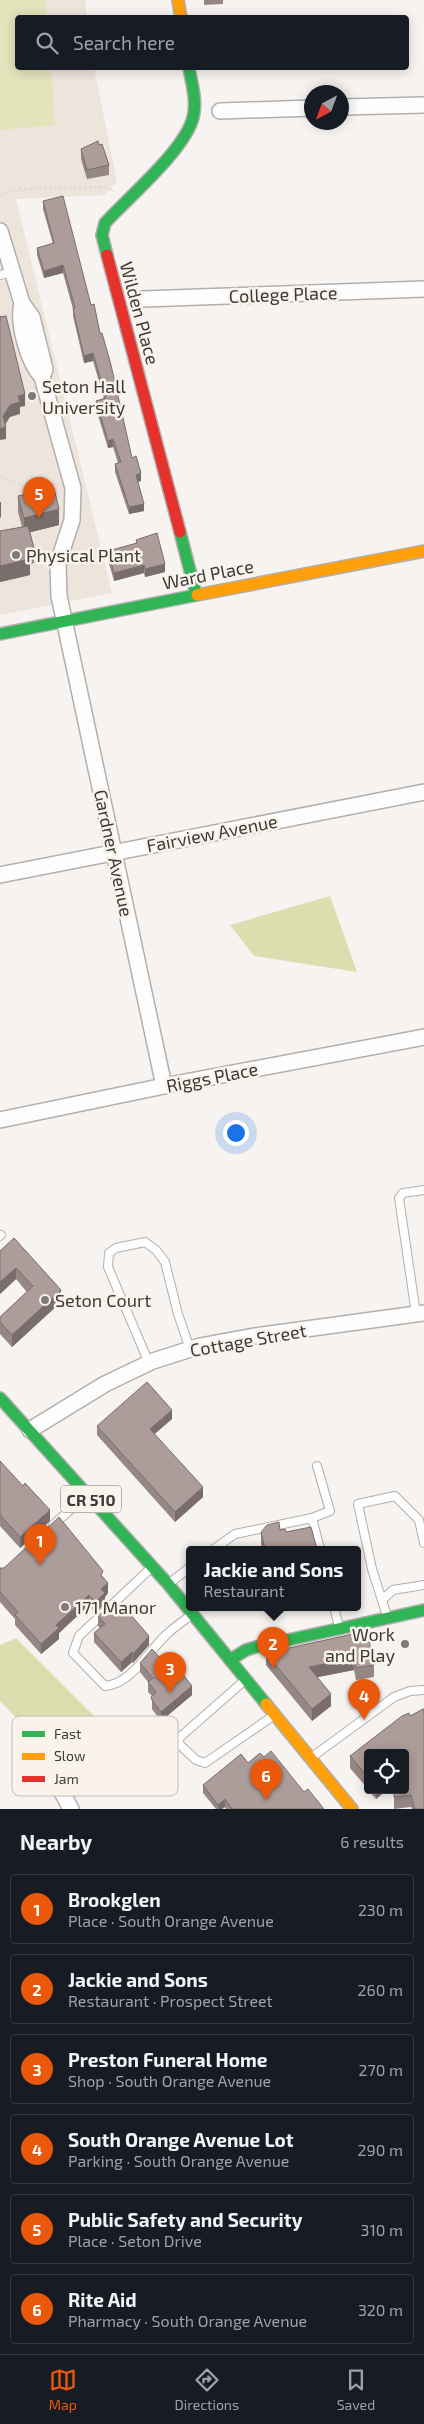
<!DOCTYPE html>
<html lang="en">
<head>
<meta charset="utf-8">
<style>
	:root { --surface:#171b24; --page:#242831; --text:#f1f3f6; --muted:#9ea1a6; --line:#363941; --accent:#ea580c }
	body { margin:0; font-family:"Exo 2",sans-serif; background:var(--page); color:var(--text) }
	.controls { position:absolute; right:15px; bottom:15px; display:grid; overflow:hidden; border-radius:5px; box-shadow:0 2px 12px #0003 }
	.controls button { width:45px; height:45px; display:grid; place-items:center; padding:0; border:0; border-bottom:1px solid var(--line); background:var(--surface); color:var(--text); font:25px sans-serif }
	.compass { position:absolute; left:304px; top:85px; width:45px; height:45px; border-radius:50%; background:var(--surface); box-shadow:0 2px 12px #0003; rotate:221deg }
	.you { position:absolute; left:235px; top:1132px; width:18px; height:18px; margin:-12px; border:4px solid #fff; border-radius:50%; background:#1a73e8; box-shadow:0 0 0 8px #1a73e833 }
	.badge { display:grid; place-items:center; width:32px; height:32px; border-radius:50%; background:var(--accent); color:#fff; font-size:16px; font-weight:700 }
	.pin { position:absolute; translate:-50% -41px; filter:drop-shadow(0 1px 2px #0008) }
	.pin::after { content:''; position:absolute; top:26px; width:18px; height:15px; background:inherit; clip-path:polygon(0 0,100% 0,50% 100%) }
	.popup { position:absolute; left:186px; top:1546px; width:175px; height:65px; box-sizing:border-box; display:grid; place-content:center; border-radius:5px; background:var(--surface); filter:drop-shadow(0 1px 4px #0005); font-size:16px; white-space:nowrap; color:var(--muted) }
	.popup b { font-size:19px; color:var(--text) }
	.popup::after { content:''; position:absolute; left:50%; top:100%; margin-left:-10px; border:10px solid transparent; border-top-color:var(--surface) }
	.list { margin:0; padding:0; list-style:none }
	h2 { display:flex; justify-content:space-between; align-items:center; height:65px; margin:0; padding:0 20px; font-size:21px }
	h2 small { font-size:16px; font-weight:400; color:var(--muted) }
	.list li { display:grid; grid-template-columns:32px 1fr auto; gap:15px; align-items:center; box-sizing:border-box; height:70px; margin:0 10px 10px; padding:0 10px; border:1px solid var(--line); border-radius:5px }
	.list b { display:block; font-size:19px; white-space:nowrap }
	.list p { margin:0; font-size:16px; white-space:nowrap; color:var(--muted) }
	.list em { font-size:16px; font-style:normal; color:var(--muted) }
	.icon { flex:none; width:28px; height:28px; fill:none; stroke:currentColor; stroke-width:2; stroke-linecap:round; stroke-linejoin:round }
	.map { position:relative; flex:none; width:424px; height:1809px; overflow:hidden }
	.search { position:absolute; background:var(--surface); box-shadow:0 2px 12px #0003; left:15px; right:15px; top:15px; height:55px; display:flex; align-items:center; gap:12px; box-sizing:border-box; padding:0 18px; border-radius:5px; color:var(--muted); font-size:19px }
	.sheet { height:545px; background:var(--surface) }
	nav { display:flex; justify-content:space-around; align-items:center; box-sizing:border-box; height:70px; border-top:1px solid var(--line); background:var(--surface); font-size:14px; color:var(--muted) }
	nav a { display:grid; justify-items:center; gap:2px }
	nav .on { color:var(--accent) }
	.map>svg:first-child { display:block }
</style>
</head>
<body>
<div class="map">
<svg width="424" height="1809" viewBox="0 0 424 1809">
	<rect width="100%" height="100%" fill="#f6f3f0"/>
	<path fill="#ede4dc" d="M0,0H85L87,17L18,18V68H94L117,182L104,195L16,199L112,593L0,615Z"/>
	<path fill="#e3e4bb" d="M0,0H45L47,17L18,18V68H51L55,125L0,130Z"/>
	<g fill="#dddeaf">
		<path d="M330,896L357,972L254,956L230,925Z"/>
		<path d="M16,1638L96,1718L42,1745L0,1701V1645Z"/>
	</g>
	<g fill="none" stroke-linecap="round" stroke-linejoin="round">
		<defs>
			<g id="lane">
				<path d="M0,275L12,272"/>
				<path d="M0,1236L1,1235"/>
				<path d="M416,1314L399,1198L403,1193L424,1190"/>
				<path d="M149,1363L108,1267L109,1253L116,1248L145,1242L156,1250L165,1262L178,1314L190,1349"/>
				<path d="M312,1518L330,1511L317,1466"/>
				<path d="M53,1525L86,1496"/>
				<path d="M214,1549L235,1534L312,1518L320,1549"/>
				<path d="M151,1568L79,1636L73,1653L105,1686C131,1684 148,1652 166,1635C173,1628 182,1622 190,1616"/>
				<path d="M171,1582L189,1568"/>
				<path d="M382,1600L393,1590L424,1585"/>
				<path d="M334,1607L339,1627"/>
				<path d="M387,1616L372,1569L358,1504L395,1496L419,1520L424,1543"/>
				<path d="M244,1681L179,1738V1744L196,1760L205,1763L273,1716"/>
				<path d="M312,1757L394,1697L410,1691L424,1690"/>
			</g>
			<g id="street">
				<path d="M342,107L424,105"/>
				<path d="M220,111L312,108"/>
				<path d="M0,231L22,303L32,317L45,369L42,377"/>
				<path d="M143,299L424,289"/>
				<path d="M22,303C17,324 28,362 42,377L73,488L72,520L58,563L59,596L164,1086"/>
				<path d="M0,875L424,792"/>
				<path d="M0,1120L164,1086L424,1037"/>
				<path d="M30,1430L105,1384L153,1361L200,1346L254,1336L424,1313"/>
				<path d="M41,1753L71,1809"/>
			</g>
			<g id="fast">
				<path d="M107,255L102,235L105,223C129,197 181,153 192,121C198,104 192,85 189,68"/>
				<path d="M180,532L196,594"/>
				<path d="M0,634L197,595"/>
				<path d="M0,1398L168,1584L266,1704"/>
				<path d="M230,1660L246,1650L256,1647L424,1610"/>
			</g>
			<g id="slow">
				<path d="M178,0L181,18"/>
				<path d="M197,595L424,551"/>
				<path d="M266,1704L352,1809"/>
			</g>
			<path id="jam" d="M107,255L180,532"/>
		</defs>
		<use href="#lane" stroke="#b2afad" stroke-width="10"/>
		<use href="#street" stroke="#b2afad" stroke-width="18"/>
		<use href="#fast" stroke="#b2afad" stroke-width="14"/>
		<use href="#slow" stroke="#b2afad" stroke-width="14"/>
		<use href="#jam" stroke="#b2afad" stroke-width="14"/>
		<g stroke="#dbdad8" stroke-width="2.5" stroke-dasharray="2.5 2.5" stroke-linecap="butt">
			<path d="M0,195L20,189L103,187L114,191"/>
			<path d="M0,316L8,314"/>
			<path d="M0,476L23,485"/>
		</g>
		<use href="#lane" stroke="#fefdfd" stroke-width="8"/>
		<use href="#street" stroke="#fefdfd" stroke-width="15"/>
		<use href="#fast" stroke="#30b455" stroke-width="11"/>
		<use href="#slow" stroke="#ff9f0a" stroke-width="11"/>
		<use href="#jam" stroke="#e5322d" stroke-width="11"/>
	</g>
	<g fill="#958784">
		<path d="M204,0H223V4L204,5Z"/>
		<path d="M99,145L109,165V175L87,179L81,159V149Z"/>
		<path d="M43,201L91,305L100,333L132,458L141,481L138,482L144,511L129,514L115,472V464L118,463L113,447L108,448L96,409V401L104,399L93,361L84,363L73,316V309L63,273L44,278L37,255V248L53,244L43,209Z"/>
		<path d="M18,496L59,525L30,532L34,548V563L30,564V575L0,582V531L22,527L18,512Z"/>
		<path d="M136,540L165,572L145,577L144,573L114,581L108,560V551L136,544Z"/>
		<path d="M0,1251L61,1302L12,1347L0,1334V1317L27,1292L16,1279L0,1294Z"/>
		<path d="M172,1419L154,1434L203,1497L175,1522L97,1435V1426Z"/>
		<path d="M0,1461L50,1521L20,1548L0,1526Z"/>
		<path d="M280,1530L286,1532L317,1549H262L261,1544V1532Z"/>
		<path d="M0,1568L103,1578L108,1593L105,1597V1604L95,1613L89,1605L59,1633V1639L41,1654L15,1625V1619L0,1602Z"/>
		<path d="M98,1616L149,1645L133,1663L132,1662L121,1672L94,1642V1633L100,1628L98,1626Z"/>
		<path d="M367,1631L374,1665V1677L356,1680L354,1670L317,1677L331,1706L312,1721L266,1665V1653Z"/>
		<path d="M140,1663L192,1695L161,1721L152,1709V1696L148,1692V1682L140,1672Z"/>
		<path d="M410,1716L424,1809H412L411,1807L394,1809V1797L405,1790L368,1753V1789L350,1768V1756Z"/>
		<path d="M264,1757L304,1792L324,1809H226L225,1807L222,1809H216L203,1793V1785L248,1763Z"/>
		<path d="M368,1790H387L376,1799Z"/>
	</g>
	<g fill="#796e6c">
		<path d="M63,265V273L44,278V271Z"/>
		<path d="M93,353V361L84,363V356Z"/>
		<path d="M25,394V406L20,407V414L10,417L3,428V416L10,405L18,396Z"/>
		<path d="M6,427V439L0,440V447V429Z"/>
		<path d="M113,439V447L108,448V441Z"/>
		<path d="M141,473V481L136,482V475Z"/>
		<path d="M0,502H1V517L0,518Z"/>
		<path d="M144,504V511L129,514V507Z"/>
		<path d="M59,509V525L24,534V518Z"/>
		<path d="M30,559V575L0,582V566Z"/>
		<path d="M165,564V572L145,577V569Z"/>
		<path d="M144,565V573L114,581V573Z"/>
		<path d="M16,1268V1279L0,1294V1282Z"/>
		<path d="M61,1290V1302L12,1347V1335Z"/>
		<path d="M172,1410V1419L150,1438V1429Z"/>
		<path d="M203,1487V1497L175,1522V1512Z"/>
		<path d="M50,1510V1521L20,1548V1537Z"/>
		<path d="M108,1583V1593L105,1597V1604L95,1613V1602L101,1589Z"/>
		<path d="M89,1595V1605L59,1633V1639L41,1654V1644L56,1625Z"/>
		<path d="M149,1636V1645L133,1663V1654Z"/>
		<path d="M132,1652V1662L121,1672V1662Z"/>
		<path d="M354,1658V1670L309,1679V1667Z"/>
		<path d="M192,1686V1695L161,1721V1712Z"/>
		<path d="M331,1694V1706L312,1721V1709Z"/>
		<path d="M376,1790H387L376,1799Z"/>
		<path d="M225,1799V1807L222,1809H218V1805Z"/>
	</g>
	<g fill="#ad9d9a" stroke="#796e6c">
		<path d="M98,141L99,145L102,144L109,165L87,170L81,149Z"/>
		<path d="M63,196L91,305L94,304L100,333H102L111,365L132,458L136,456L141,473L136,475L144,504L129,507L115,464L121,462L113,439L108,441L96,401L106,398L93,353L84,356L73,309L75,308L63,265L44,271L37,248L54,243L43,201Z"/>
		<path d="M0,316V317L6,316L25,394L18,396L20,402L10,405L3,416L6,427L0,429Z"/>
		<path d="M54,488L59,509L24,518L18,496Z"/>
		<path d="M28,526L34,548L28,549L30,559L0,566V531Z"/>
		<path d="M157,533L165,564L145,569L144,565L114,573L108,551L137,543L136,540Z"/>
		<path d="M14,1238L61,1290L12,1335L0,1322V1317L33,1286L16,1268L0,1282V1251Z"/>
		<path d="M147,1382L172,1410L150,1429L203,1487L175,1512L97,1426Z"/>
		<path d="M0,1461L23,1486L25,1483L50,1510L20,1537L0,1515Z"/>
		<path d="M59,1517L103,1571L101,1575L108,1583L101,1589L105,1593L95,1602L89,1595L56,1625L59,1628L41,1644L15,1615L18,1612L0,1592V1568H4Z"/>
		<path d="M279,1522L280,1530L285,1529L286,1532L311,1527L317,1549H265L261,1532L267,1525Z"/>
		<path d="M112,1603L118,1611L123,1606L149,1636L133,1654L132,1652L121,1662L94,1633L105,1624L98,1616Z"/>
		<path d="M367,1631L374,1665L356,1668L354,1658L309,1667L331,1694L312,1709L266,1653Z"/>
		<path d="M152,1649L161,1659L167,1654L192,1686L161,1712L152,1700L151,1697L156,1692L148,1682L153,1678L140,1663Z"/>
		<path d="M423,1709H424V1809H415L411,1795L394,1797V1790H405V1753H368V1777L350,1756L402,1716L409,1713L410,1716Z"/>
		<path d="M271,1751L304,1792L308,1789L324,1809H232L225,1799L218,1805L203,1785L241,1754L248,1763L260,1753L264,1757Z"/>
	</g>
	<g fill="#7e7b78" stroke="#faf3ec" stroke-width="2">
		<circle cx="32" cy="396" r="5"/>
		<circle cx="16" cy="555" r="5"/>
		<circle cx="45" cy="1300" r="5"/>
		<circle cx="65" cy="1607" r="5"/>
		<circle cx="405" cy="1644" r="5"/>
	</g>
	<g text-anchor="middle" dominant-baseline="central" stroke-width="5" stroke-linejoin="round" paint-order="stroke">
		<rect fill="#faf3ec" stroke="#76726e" stroke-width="1" x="61" y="1485.5" width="60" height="27" rx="4"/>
		<g font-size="16" font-weight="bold" fill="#3d3b38">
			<text x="91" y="1499">CR 510</text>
		</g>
		<g font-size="18" fill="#3d3b38" stroke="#faf3ec">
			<text transform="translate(283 294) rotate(-2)">College Place</text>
			<text transform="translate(140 313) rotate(75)">Wilden Place</text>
			<text transform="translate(208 574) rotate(-11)">Ward Place</text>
			<text transform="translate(212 833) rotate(-11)">Fairview Avenue</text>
			<text transform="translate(114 853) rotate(78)">Gardner Avenue</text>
			<text transform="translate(212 1077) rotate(-11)">Riggs Place</text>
			<text transform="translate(248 1340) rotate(-10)">Cottage Street</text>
		</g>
		<g font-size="18" fill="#3d3b38" stroke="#faf3ec" text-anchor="start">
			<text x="42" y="386">Seton Hall<tspan x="42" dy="21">University</tspan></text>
			<text x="26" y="555">Physical Plant</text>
			<text x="55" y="1300">Seton Court</text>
			<text x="75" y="1607">171 Manor</text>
			<text x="395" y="1634" text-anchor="end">Work<tspan x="395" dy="21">and Play</tspan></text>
		</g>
	</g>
	<rect x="12" y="1716" width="166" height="80" rx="8" fill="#faf3ec" stroke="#c1bcb6" stroke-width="1"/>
	<rect x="22" y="1731" width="23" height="6" fill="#30b455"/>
	<rect x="22" y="1753" width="23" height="7" fill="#ff9f0a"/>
	<rect x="22" y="1776" width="23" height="6" fill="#e5322d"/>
	<g font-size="14" fill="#3d3b38">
		<text x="54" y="1739">Fast</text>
		<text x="54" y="1761">Slow</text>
		<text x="54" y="1784">Jam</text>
	</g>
</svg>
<div class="controls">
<button><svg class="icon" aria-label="locate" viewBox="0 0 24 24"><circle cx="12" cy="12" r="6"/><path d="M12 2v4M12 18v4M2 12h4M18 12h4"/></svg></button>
</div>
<svg class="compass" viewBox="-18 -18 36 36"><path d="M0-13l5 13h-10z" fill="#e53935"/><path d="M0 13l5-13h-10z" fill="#9ea1a6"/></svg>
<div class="you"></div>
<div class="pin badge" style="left:40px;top:1565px">1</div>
<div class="pin badge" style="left:273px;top:1668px">2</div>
<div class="popup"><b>Jackie and Sons</b>Restaurant</div>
<div class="pin badge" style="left:170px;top:1693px">3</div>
<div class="pin badge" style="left:364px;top:1720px">4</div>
<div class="pin badge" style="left:39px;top:518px">5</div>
<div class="pin badge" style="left:266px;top:1800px">6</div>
<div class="search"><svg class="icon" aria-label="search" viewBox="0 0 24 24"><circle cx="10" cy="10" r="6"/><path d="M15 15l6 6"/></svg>Search here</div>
</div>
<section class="sheet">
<h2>Nearby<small>6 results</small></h2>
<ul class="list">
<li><span class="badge">1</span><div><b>Brookglen</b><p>Place · South Orange Avenue</p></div><em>230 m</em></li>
<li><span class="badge">2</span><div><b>Jackie and Sons</b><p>Restaurant · Prospect Street</p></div><em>260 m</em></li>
<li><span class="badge">3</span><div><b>Preston Funeral Home</b><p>Shop · South Orange Avenue</p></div><em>270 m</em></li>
<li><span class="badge">4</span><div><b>South Orange Avenue Lot</b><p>Parking · South Orange Avenue</p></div><em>290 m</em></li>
<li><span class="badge">5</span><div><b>Public Safety and Security</b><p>Place · Seton Drive</p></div><em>310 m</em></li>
<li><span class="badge">6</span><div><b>Rite Aid</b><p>Pharmacy · South Orange Avenue</p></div><em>320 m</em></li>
</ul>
</section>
<nav>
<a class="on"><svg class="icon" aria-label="map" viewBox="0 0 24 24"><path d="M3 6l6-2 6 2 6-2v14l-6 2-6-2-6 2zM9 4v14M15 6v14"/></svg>Map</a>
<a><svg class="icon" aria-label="directions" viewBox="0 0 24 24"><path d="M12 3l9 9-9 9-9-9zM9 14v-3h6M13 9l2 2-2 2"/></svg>Directions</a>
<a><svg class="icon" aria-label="saved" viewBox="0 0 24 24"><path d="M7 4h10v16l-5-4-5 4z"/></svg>Saved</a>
</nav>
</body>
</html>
